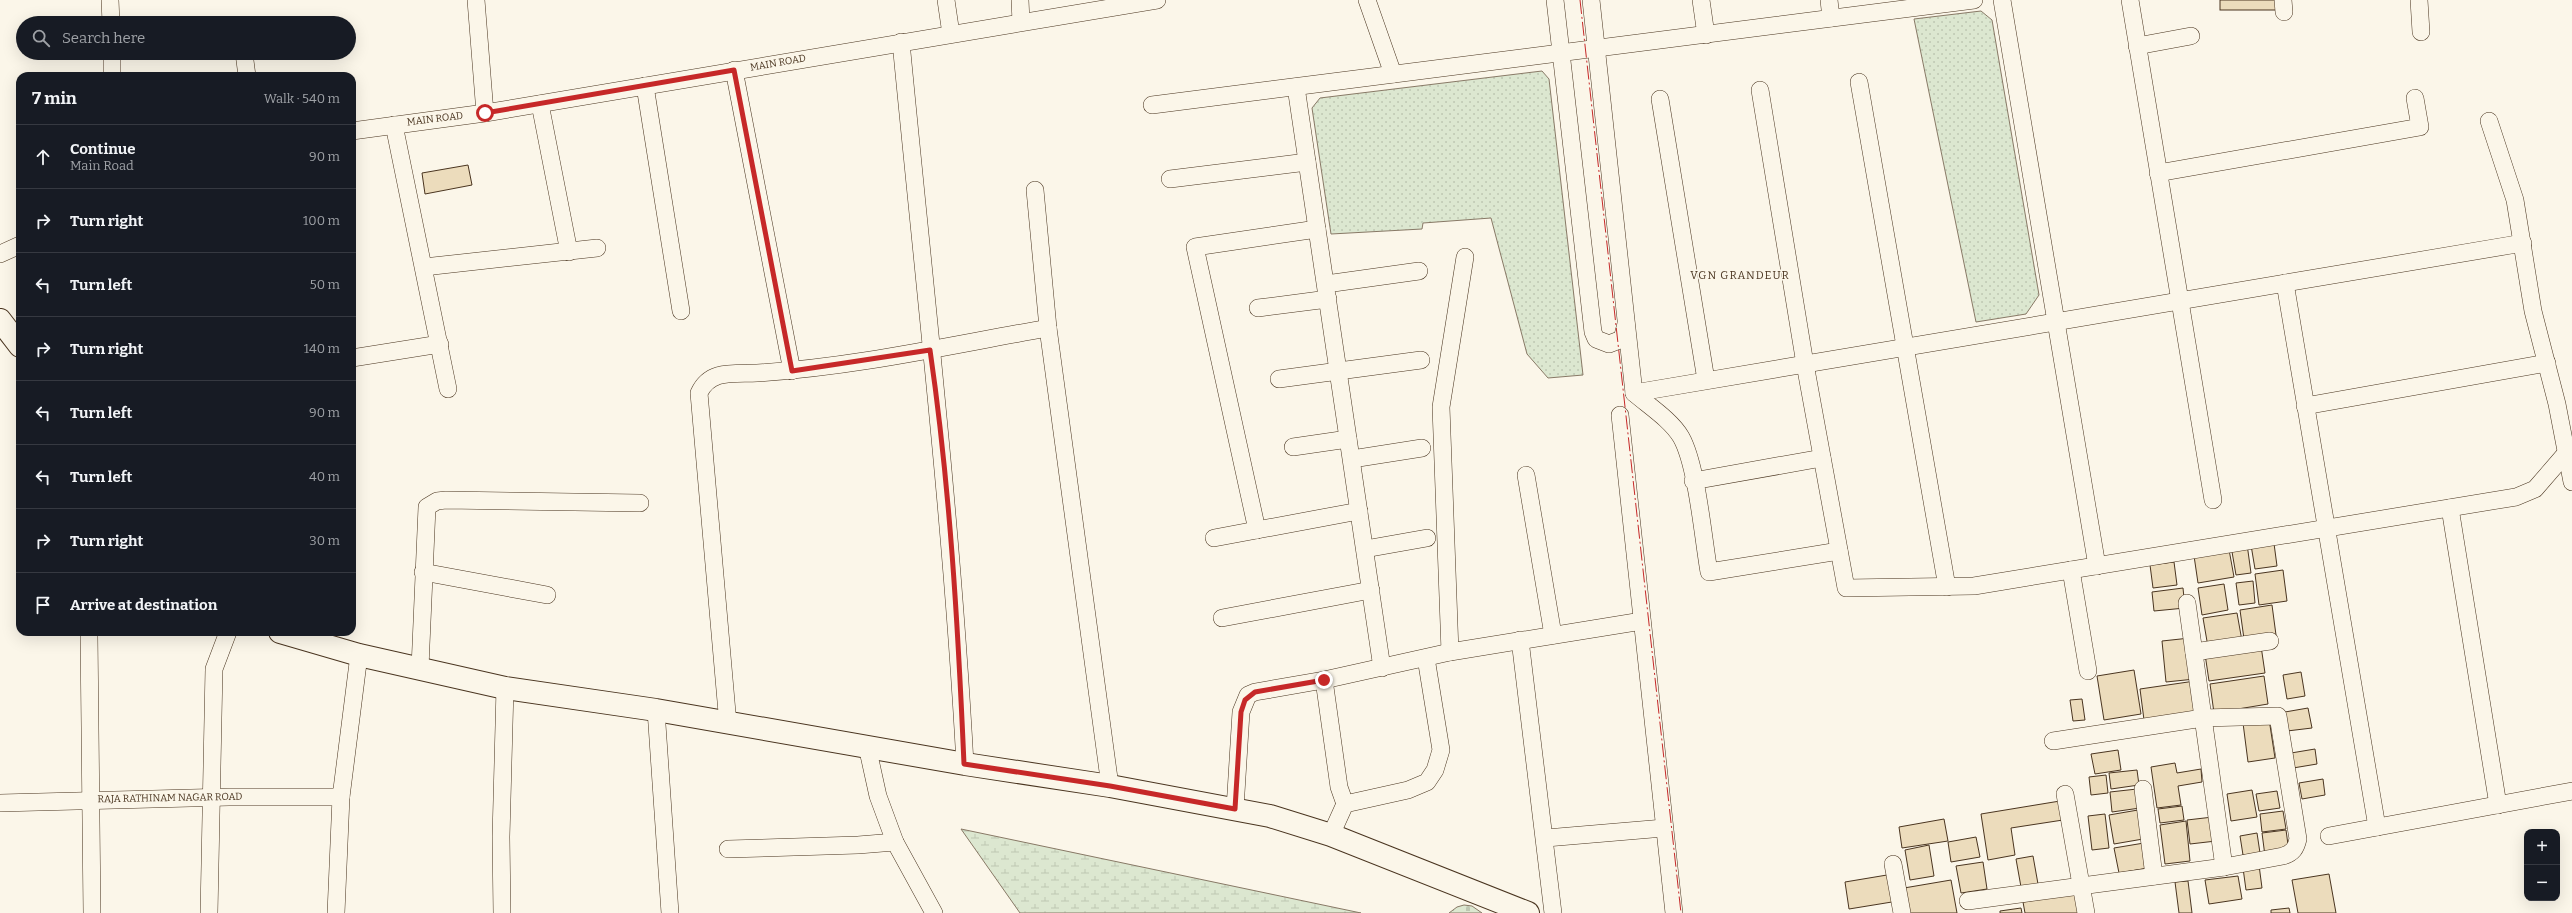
<!DOCTYPE html>
<html lang="en">
<head>
<meta charset="utf-8">
<style>
	:root { --surface:#171b24; --page:#20242c; --text:#f1f3f6; --muted:#9ea1a6; --line:#363941 }
	body { margin:0; font-family:Bitter,serif; background:var(--page); color:var(--text) }
	.controls { position:absolute; right:12px; bottom:12px; display:grid; overflow:hidden; border-radius:8px; box-shadow:0 4px 16px #0002 }
	.controls button { width:36px; height:36px; display:grid; place-items:center; padding:0; border:0; border-bottom:1px solid var(--line); background:var(--surface); color:var(--text); font:20px sans-serif }
	.stop { position:absolute; width:12px; height:12px; margin:-9px; border:3px solid #c62828; border-radius:50%; background:#fff }
	.stop.end { background:#c62828; border-color:#fff; box-shadow:0 1px 4px #0008 }
	.list { margin:0; padding:0; list-style:none }
	h2 { display:flex; justify-content:space-between; align-items:center; height:52px; margin:0; padding:0 16px; font-size:17px }
	h2 small { font-size:13px; font-weight:400; color:var(--muted) }
	.list li { display:grid; grid-template-columns:26px 1fr auto; gap:12px; align-items:center; box-sizing:border-box; height:64px; padding:0 16px; border-top:1px solid var(--line) }
	.list b { display:block; font-size:15px; white-space:nowrap }
	.list p { margin:0; font-size:13px; white-space:nowrap; color:var(--muted) }
	.list em { font-size:13px; font-style:normal; color:var(--muted) }
	.icon { flex:none; width:22px; height:22px; fill:none; stroke:currentColor; stroke-width:2; stroke-linecap:round; stroke-linejoin:round }
	.map { position:relative; flex:none; width:2572px; height:913px; overflow:hidden }
	.search { position:absolute; background:var(--surface); box-shadow:0 4px 16px #0002; left:16px; top:16px; width:340px; height:44px; display:flex; align-items:center; gap:10px; box-sizing:border-box; padding:0 14px; border-radius:22px; color:var(--muted); font-size:15px }
	.panel { position:absolute; background:var(--surface); box-shadow:0 4px 16px #0002; left:16px; top:72px; width:340px; height:564px; border-radius:12px }
	.map>svg:first-child { display:block }
</style>
</head>
<body>
<div class="map">
<svg width="2572" height="913" viewBox="0 0 2572 913">
	<defs>
		<pattern id="wetland-marsh" width="20" height="14" patternUnits="userSpaceOnUse"><rect width="20" height="14" fill="#dce7d0"/><path d="M1 5h8M5 5V1M11 12h8M15 12V8" fill="none" stroke="#bec7b2"/></pattern>
		<pattern id="cemetery-stones" width="16" height="16" patternUnits="userSpaceOnUse"><rect width="16" height="16" fill="#dce7d0"/><path d="M2 7V4a2 2 0 0 1 4 0v3zM10 15v-3a2 2 0 0 1 4 0v3z" fill="#bec7b2"/></pattern>
		<pattern id="park-dots" width="8" height="8" patternUnits="userSpaceOnUse"><rect width="8" height="8" fill="#dce7d0"/><path d="M2 2h.1M6 6h.1" fill="none" stroke="#bec7b2" stroke-width="1.8" stroke-linecap="round"/></pattern>
	</defs>
	<rect width="100%" height="100%" fill="#fbf6e9"/>
	<path fill="url(#wetland-marsh)" stroke="#887966" d="M961,829L1361,913H1020Z"/>
	<path fill="url(#cemetery-stones)" stroke="#887966" d="M1464,905L1472,906L1482,913H1449L1457,907Z"/>
	<g fill="url(#park-dots)" stroke="#887966">
		<path d="M1981,11L1992,20L2039,295L2026,314L1976,322L1914,19Z"/>
		<path d="M1542,71L1549,79L1583,375L1548,378L1527,354L1491,218L1423,223L1422,229L1331,234L1312,108L1320,98Z"/>
	</g>
	<g fill="#ecdcbc" stroke="#4a3520">
		<rect x="2220" y="0" width="57" height="10"/>
		<path d="M468,165L472,185L425,194L422,173Z"/>
		<path d="M2273,536L2277,566L2255,569L2250,539Z"/>
		<path d="M2228,544L2234,577L2198,583L2193,549Z"/>
		<path d="M2247,544L2251,573L2236,575L2231,546Z"/>
		<path d="M2174,562L2177,585L2153,588L2150,565Z"/>
		<path d="M2283,570L2287,601L2259,605L2255,574Z"/>
		<path d="M2253,581L2255,603L2239,605L2236,583Z"/>
		<path d="M2224,584L2228,610L2202,615L2198,588Z"/>
		<path d="M2183,588L2185,608L2154,611L2152,592Z"/>
		<path d="M2272,605L2276,635L2244,639L2240,610Z"/>
		<path d="M2237,613L2242,641L2208,647L2203,618Z"/>
		<path d="M2190,638L2195,679L2166,682L2162,641Z"/>
		<path d="M2261,646L2265,673L2209,681L2205,654Z"/>
		<path d="M2134,670L2141,714L2104,720L2097,676Z"/>
		<path d="M2301,672L2305,696L2287,699L2283,675Z"/>
		<path d="M2264,676L2268,704L2214,713L2210,684Z"/>
		<path d="M2195,681L2199,713L2144,720L2140,689Z"/>
		<path d="M2082,699L2085,720L2073,721L2070,700Z"/>
		<path d="M2308,708L2312,728L2287,731L2285,712Z"/>
		<path d="M2269,719L2275,758L2248,762L2243,723Z"/>
		<path d="M2315,749L2317,764L2293,768L2291,753Z"/>
		<path d="M2118,750L2121,770L2095,774L2091,754Z"/>
		<path d="M2175,763L2177,773L2201,769L2202,782L2178,786L2181,805L2157,808L2151,767Z"/>
		<path d="M2137,770L2139,785L2111,789L2109,773Z"/>
		<path d="M2106,775L2108,793L2091,795L2089,777Z"/>
		<path d="M2323,779L2325,795L2302,799L2299,783Z"/>
		<path d="M2137,789L2140,808L2112,812L2110,792Z"/>
		<path d="M2252,790L2257,817L2231,821L2227,794Z"/>
		<path d="M2277,791L2280,808L2259,811L2256,794Z"/>
		<path d="M2060,801L2063,820L2011,828L2015,855L1988,860L1981,814Z"/>
		<path d="M2182,806L2184,820L2160,823L2158,809Z"/>
		<path d="M2138,810L2143,839L2114,844L2109,815Z"/>
		<path d="M2283,811L2286,829L2262,832L2260,814Z"/>
		<path d="M2105,814L2109,848L2092,850L2088,816Z"/>
		<path d="M2213,817L2216,841L2190,844L2187,820Z"/>
		<path d="M1944,819L1948,841L1902,848L1899,827Z"/>
		<path d="M2186,821L2190,861L2165,864L2160,825Z"/>
		<path d="M2286,830L2289,852L2265,856L2262,833Z"/>
		<path d="M2257,833L2260,853L2243,855L2240,836Z"/>
		<path d="M1976,837L1980,857L1951,862L1948,842Z"/>
		<path d="M2144,843L2148,868L2119,873L2114,848Z"/>
		<path d="M1929,845L1934,876L1910,880L1905,850Z"/>
		<path d="M2033,856L2038,884L2021,887L2016,859Z"/>
		<path d="M1983,862L1987,889L1961,893L1956,866Z"/>
		<path d="M2259,865L2262,888L2246,890L2243,868Z"/>
		<path d="M1893,874L1898,901L1849,909L1845,882Z"/>
		<path d="M2329,874L2336,913H2298L2292,880Z"/>
		<path d="M2238,876L2242,899L2209,904L2205,880Z"/>
		<path d="M1951,880L1957,913H1908L1904,888Z"/>
		<path d="M2188,881L2192,913H2179L2175,882Z"/>
		<path d="M2078,893L2081,913H2025L2023,902Z"/>
		<path d="M2021,908L2022,913H2000V911Z"/>
		<path d="M2289,908L2290,913H2271V910Z"/>
	</g>
	<g fill="none" stroke-linecap="round" stroke-linejoin="round">
		<defs>
			<g id="minor">
				<path d="M110,0L111,23"/>
				<path d="M476,0L485,113"/>
				<path d="M946,0L951,34"/>
				<path d="M1020,0L1021,22"/>
				<path d="M1367,0L1393,74"/>
				<path d="M1555,0L1593,332L1596,339L1609,344L1622,339L1626,324"/>
				<path d="M1591,0L1634,393C1649,406 1671,420 1681,437C1697,465 1703,538 1709,572L1839,551"/>
				<path d="M1701,0L1706,35"/>
				<path d="M1829,0L1831,18"/>
				<path d="M2002,0L2097,566"/>
				<path d="M2130,0L2213,500"/>
				<path d="M2283,0L2284,12"/>
				<path d="M2419,0L2421,32"/>
				<path d="M901,42C924,283 952,523 965,764"/>
				<path d="M2137,46L2191,36"/>
				<path d="M112,53V76"/>
				<path d="M244,53L247,76"/>
				<path d="M734,70L792,371"/>
				<path d="M1859,82L1947,587"/>
				<path d="M645,86L681,311"/>
				<path d="M1296,87L1382,668"/>
				<path d="M1760,90L1805,364L1846,588L1974,586L2516,497L2535,489L2567,452"/>
				<path d="M1660,99L1706,380"/>
				<path d="M540,104L569,252"/>
				<path d="M1152,105L1974,0"/>
				<path d="M2489,121L2515,200L2533,311L2557,404L2572,482"/>
				<path d="M394,125L448,389"/>
				<path d="M352,131L485,113L1157,0"/>
				<path d="M2158,173L2420,127L2415,98"/>
				<path d="M1170,179L1307,162"/>
				<path d="M1035,190L1048,328L1110,786"/>
				<path d="M0,254L20,245"/>
				<path d="M424,267L597,248"/>
				<path d="M2285,283L2377,827"/>
				<path d="M1326,284L1419,271"/>
				<path d="M1258,308L1328,299"/>
				<path d="M352,358L440,344"/>
				<path d="M1279,379L1421,360"/>
				<path d="M1634,393L2523,243"/>
				<path d="M2305,406L2547,363"/>
				<path d="M1620,415L1674,913"/>
				<path d="M1293,447L1348,439"/>
				<path d="M1352,459L1422,448"/>
				<path d="M1526,475L1553,635"/>
				<path d="M1693,481L1822,458"/>
				<path d="M2450,508L2498,805"/>
				<path d="M1257,530L1195,247L1317,229"/>
				<path d="M1214,538L1359,511"/>
				<path d="M1365,549L1427,538"/>
				<path d="M2071,570L2088,671"/>
				<path d="M423,572L547,595"/>
				<path d="M2187,603L2224,867"/>
				<path d="M1222,618L1371,590"/>
				<path d="M89,635L92,913"/>
				<path d="M1520,640L1553,913"/>
				<path d="M1450,652L1441,407L1465,257"/>
				<path d="M2194,652L2270,641"/>
				<path d="M420,668L427,507L437,501L446,500L640,503"/>
				<path d="M1324,680L1339,787L1345,804"/>
				<path d="M656,710L670,913"/>
				<path d="M728,724L699,393C710,369 734,374 757,373C855,367 951,345 1048,328"/>
				<path d="M867,746L878,796L895,842L934,913"/>
				<path d="M2143,789L2154,876"/>
				<path d="M2065,794L2086,913"/>
				<path d="M0,803L229,797H341"/>
				<path d="M1235,809L1241,712L1248,695L1255,692L1324,680L1450,652L1642,621"/>
				<path d="M1331,835L1345,804L1408,790L1427,782L1435,770L1441,750L1426,658"/>
				<path d="M2329,836L2572,791"/>
				<path d="M1546,838L1664,828"/>
				<path d="M728,849L858,845L895,842"/>
				<path d="M1893,864L1902,913"/>
				<path d="M1968,901L2224,867L2283,856C2293,853 2296,848 2298,839L2278,716L2203,718L2053,741"/>
				<path d="M209,913L214,669L228,632"/>
				<path d="M336,913L341,797L359,655"/>
				<path d="M502,913L501,837L505,688"/>
			</g>
			<g id="tertiary">
				<path d="M0,320L20,346"/>
				<path d="M280,632L359,655L505,688L656,710L965,764L1110,786L1270,816L1331,835L1528,913"/>
			</g>
		</defs>
		<use href="#minor" stroke="#4a3520" stroke-width="18"/>
		<use href="#tertiary" stroke="#4a3520" stroke-width="24"/>
		<use href="#minor" stroke="#fbf6e9" stroke-width="17"/>
		<use href="#tertiary" stroke="#fbf6e9" stroke-width="22"/>
		<path stroke="#c62828" stroke-width="1" stroke-dasharray="14 3 2 3" stroke-linecap="butt" d="M1580,0L1681,913"/>
	</g>
	<g fill="none" stroke-linecap="round" stroke-linejoin="round">
		<path stroke="#c62828" stroke-width="5" d="M485,113L734,70L792,371L930,350C950,487 958,626 964,764L1110,786L1235,809L1241,712L1245,700L1255,692L1324,680"/>
	</g>
	<g text-anchor="middle" dominant-baseline="central" stroke-width="3" stroke-linejoin="round" paint-order="stroke">
		<g font-size="10" fill="#4a3520" stroke="#fbf6e9">
			<text transform="translate(778 63) rotate(-10)">MAIN ROAD</text>
			<text transform="translate(435 119) rotate(-7)">MAIN ROAD</text>
			<text transform="translate(170 798) rotate(-1)">RAJA RATHINAM NAGAR ROAD</text>
		</g>
		<g font-size="11" letter-spacing="1" fill="#4a3520" stroke="#fbf6e9">
			<text x="1740" y="275">VGN GRANDEUR</text>
		</g>
	</g>
</svg>
<div class="controls">
<button>+</button>
<button>−</button>
</div>
<div class="stop" style="left:485px;top:113px"></div>
<div class="stop end" style="left:1324px;top:680px"></div>
<div class="search"><svg class="icon" aria-label="search" viewBox="0 0 24 24"><circle cx="10" cy="10" r="6"/><path d="M15 15l6 6"/></svg>Search here</div>
<section class="panel">
<h2>7 min<small>Walk · 540 m</small></h2>
<ul class="list">
<li><svg class="icon" aria-label="ahead" viewBox="0 0 24 24"><path d="M12 20V5M6 11l6-6 6 6"/></svg><div><b>Continue</b><p>Main Road</p></div><em>90 m</em></li>
<li><svg class="icon" aria-label="right" viewBox="0 0 24 24"><path d="M7 20v-9h11M14 6l5 5-5 5"/></svg><div><b>Turn right</b></div><em>100 m</em></li>
<li><svg class="icon" aria-label="left" viewBox="0 0 24 24"><path d="M17 20v-9H6M10 6l-5 5 5 5"/></svg><div><b>Turn left</b></div><em>50 m</em></li>
<li><svg class="icon" aria-label="right" viewBox="0 0 24 24"><path d="M7 20v-9h11M14 6l5 5-5 5"/></svg><div><b>Turn right</b></div><em>140 m</em></li>
<li><svg class="icon" aria-label="left" viewBox="0 0 24 24"><path d="M17 20v-9H6M10 6l-5 5 5 5"/></svg><div><b>Turn left</b></div><em>90 m</em></li>
<li><svg class="icon" aria-label="left" viewBox="0 0 24 24"><path d="M17 20v-9H6M10 6l-5 5 5 5"/></svg><div><b>Turn left</b></div><em>40 m</em></li>
<li><svg class="icon" aria-label="right" viewBox="0 0 24 24"><path d="M7 20v-9h11M14 6l5 5-5 5"/></svg><div><b>Turn right</b></div><em>30 m</em></li>
<li><svg class="icon" aria-label="arrive" viewBox="0 0 24 24"><path d="M6 21V4h12l-3 4 3 4H6"/></svg><div><b>Arrive at destination</b></div></li>
</ul>
</section>
</div>
</body>
</html>
